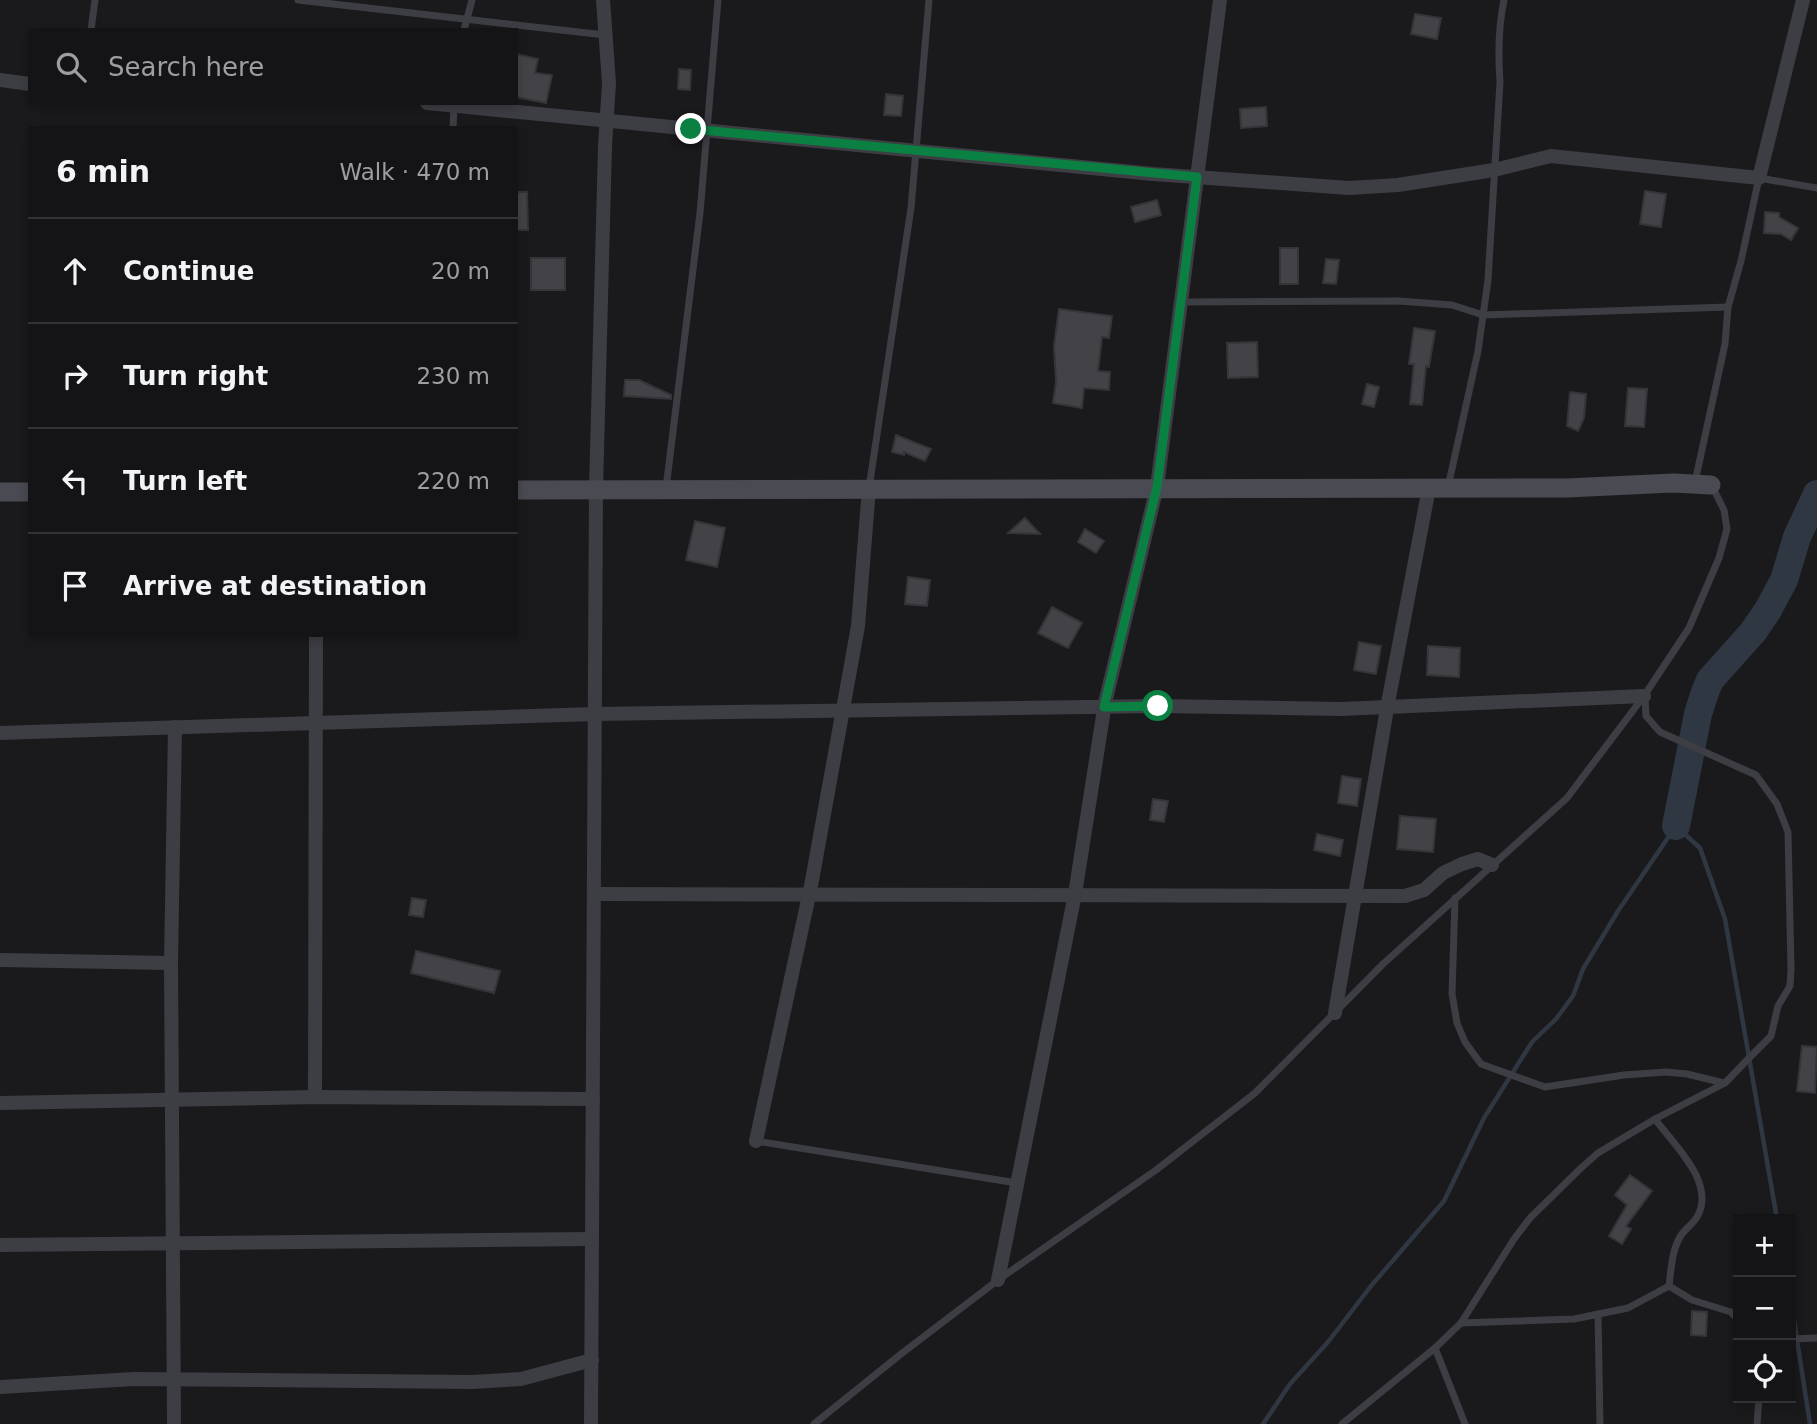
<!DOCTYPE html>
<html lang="en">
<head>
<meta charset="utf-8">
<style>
	:root { --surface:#141416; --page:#1d1d1f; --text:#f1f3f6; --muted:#9d9ea1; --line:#333335 }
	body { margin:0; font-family:"DejaVu Sans",sans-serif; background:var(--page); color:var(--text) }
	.controls { position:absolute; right:21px; bottom:21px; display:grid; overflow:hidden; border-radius:0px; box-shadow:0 4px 10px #0003 }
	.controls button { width:63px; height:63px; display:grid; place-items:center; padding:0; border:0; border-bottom:2px solid var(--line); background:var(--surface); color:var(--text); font:35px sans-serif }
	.stop { position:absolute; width:21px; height:21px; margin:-16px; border:5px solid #0b8043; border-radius:50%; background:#fff }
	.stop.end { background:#0b8043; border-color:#fff; box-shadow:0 2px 7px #0008 }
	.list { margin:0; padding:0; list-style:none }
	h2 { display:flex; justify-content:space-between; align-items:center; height:91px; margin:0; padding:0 28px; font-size:30px }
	h2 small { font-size:23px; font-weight:400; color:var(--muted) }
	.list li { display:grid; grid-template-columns:46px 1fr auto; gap:21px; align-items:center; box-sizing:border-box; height:105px; padding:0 28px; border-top:2px solid var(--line) }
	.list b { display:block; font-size:26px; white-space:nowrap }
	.list em { font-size:23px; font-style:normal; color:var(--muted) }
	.icon { flex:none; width:38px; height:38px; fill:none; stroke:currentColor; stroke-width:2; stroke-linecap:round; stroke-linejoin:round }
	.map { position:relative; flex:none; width:1817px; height:1424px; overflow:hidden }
	.search { position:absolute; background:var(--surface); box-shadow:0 4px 10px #0003; left:28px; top:28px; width:490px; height:77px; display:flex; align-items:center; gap:18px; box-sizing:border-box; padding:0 24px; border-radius:0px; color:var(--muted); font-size:26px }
	.panel { position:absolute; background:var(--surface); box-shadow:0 4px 10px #0003; left:28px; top:126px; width:490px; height:511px; border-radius:0px }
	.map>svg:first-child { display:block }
</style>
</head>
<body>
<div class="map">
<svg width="1817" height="1424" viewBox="0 0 1817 1424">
	<rect width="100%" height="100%" fill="#1a1a1d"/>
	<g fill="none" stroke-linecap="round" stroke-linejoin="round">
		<g stroke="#2f3742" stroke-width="4.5">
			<path d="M1791,1301L1810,1424"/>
			<path d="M1263,1424L1290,1384L1328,1342L1371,1286L1444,1201L1484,1118L1532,1042L1556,1019L1573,996L1583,969L1618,911L1676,826L1700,848L1725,919L1777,1219"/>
		</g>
		<path stroke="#2f3742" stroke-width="28" d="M1676,826L1698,714L1704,695L1710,680L1753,632L1768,610L1784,580L1797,537L1817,494"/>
	</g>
	<g fill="#424247" stroke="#353439" stroke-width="2">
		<path d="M1415,14L1441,18L1437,39L1411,34Z"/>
		<path d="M516,54L538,59L535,73L552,75L546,103L516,97Z"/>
		<path d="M679,69L691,70L690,90L678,89Z"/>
		<path d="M886,94L903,96L901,116L884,115Z"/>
		<path d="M1266,107L1267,126L1241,128L1240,109Z"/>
		<path d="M1645,191L1666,194L1661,227L1640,224Z"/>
		<path d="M516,192H527L528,230H516Z"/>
		<path d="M1157,200L1161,215L1135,222L1131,207Z"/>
		<path d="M1765,212L1779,213V217L1798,228L1791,240L1781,234L1764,233Z"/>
		<rect x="1280" y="248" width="18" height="36"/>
		<rect x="531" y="258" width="34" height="32"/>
		<path d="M1326,259L1339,260L1336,284L1323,283Z"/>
		<path d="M1059,309L1112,316L1109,338L1102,337L1098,371L1110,372L1109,390L1084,388L1082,408L1053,403L1056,382L1054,346Z"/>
		<path d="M1414,328L1435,331L1429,367L1426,366L1422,405L1410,404L1414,364H1409Z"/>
		<path d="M1257,342L1258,377L1228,378L1227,343Z"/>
		<path d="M625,380H639L671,395V399L624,396Z"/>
		<path d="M1367,384L1379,387L1374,407L1362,404Z"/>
		<path d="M1628,388L1647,389L1644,427L1625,426Z"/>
		<path d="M1570,392L1586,394L1584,418L1578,431L1567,426Z"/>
		<path d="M896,435L931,449L925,461L904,452V455L892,452Z"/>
		<path d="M1025,518L1040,534L1008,533Z"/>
		<path d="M695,521L725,528L717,567L686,560Z"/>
		<path d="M1085,529L1104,541L1096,553L1078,542Z"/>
		<path d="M908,577L930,580L927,606L905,604Z"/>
		<path d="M1052,607L1082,623L1068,648L1038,633Z"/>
		<path d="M1359,642L1381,646L1376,674L1354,670Z"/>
		<path d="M1428,646L1460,648L1459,677L1427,675Z"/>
		<path d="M1342,776L1361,779L1357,806L1338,803Z"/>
		<path d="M1153,799L1168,801L1164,822L1150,820Z"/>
		<path d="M1400,816L1436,819L1433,852L1397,849Z"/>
		<path d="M1317,834L1343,840L1340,856L1314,850Z"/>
		<path d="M412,898L426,900L423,917L409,915Z"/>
		<path d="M416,951L500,971L494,993L411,973Z"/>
		<path d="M1802,1046L1817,1047L1815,1093L1797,1091Z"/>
		<path d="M1630,1175L1652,1191L1626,1226L1631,1229L1622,1244L1609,1236L1627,1205L1615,1195Z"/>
		<path d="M1692,1311L1707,1312L1706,1336L1691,1335Z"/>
	</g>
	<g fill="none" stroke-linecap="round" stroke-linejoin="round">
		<g stroke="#3d3d44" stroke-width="7">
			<path d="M298,0L605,35"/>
			<path d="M91,30L95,0"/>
			<path d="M464,30L472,0"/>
			<path d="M453,128L454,106"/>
			<path d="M1181,302L1399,301L1452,305L1483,315L1728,307"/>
			<path d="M1695,482L1725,344L1728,307L1741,261L1759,178L1817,188"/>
			<path d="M1448,487L1478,351L1488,280L1500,82C1498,54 1498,28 1504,0"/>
			<path d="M666,488L700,213L718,0"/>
			<path d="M869,488L911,208L929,0"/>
			<path d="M1455,898L1452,994L1457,1023L1465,1042L1481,1064L1545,1087L1624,1075L1666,1072L1687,1074L1724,1083"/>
			<path d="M1655,1119C1673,1144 1717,1183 1697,1217C1693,1224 1686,1228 1682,1234C1672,1247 1671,1270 1669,1286L1692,1300L1731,1312L1738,1320"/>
			<path d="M756,1141L1017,1183"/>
			<path d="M1598,1314L1600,1424"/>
			<path d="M1461,1323L1574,1319L1628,1308L1669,1286"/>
			<path d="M1791,1339L1817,1338"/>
			<path d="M1435,1348L1465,1424"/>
			<path d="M814,1424L901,1354L998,1280L1156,1170L1255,1093L1383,964L1567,798L1644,696L1689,628L1719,558L1727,529L1724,510L1712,486"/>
			<path d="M1342,1424L1435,1348L1461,1323L1514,1239L1530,1218L1581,1168L1598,1153L1655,1119L1725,1083L1750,1057L1771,1036L1778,1006L1790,986L1791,969L1788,832L1777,804L1756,775L1660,732L1646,716L1645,697"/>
			<path d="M1757,1424L1759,1398"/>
		</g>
		<g stroke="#3d3d44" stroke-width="14">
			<path d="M0,80L30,84"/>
			<path d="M427,103L1153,174L1349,188L1398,185L1494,170L1551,156L1759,178L1803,0"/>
			<path d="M0,733L595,714L1158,706L1341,709L1644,696"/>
			<path d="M594,894L1405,896L1424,890L1443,873L1462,864L1478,859L1492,865"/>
			<path d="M0,960L171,963"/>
			<path d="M1335,1013L1388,703L1429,488"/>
			<path d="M315,1097L316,635"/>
			<path d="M0,1103L315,1097L593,1099"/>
			<path d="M756,1141L811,886L858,626L869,488"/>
			<path d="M0,1245L592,1239"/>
			<path d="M998,1280L1075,894L1105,703L1157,487L1220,0"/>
			<path d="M0,1387L134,1379L472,1382L521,1379L592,1360"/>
			<path d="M174,1424L171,963L175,727"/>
			<path d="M591,1424L596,489L605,146L609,83L603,0"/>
		</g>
		<g stroke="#494a52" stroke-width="19">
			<path d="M516,490L1567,488L1673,483L1711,485"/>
			<path d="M0,492H30"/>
		</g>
	</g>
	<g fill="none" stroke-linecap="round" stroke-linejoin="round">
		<path stroke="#0b8043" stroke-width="9" d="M691,129L1197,177L1157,487L1104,707L1158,706"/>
	</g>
</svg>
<div class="controls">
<button>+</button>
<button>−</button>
<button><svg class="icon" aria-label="locate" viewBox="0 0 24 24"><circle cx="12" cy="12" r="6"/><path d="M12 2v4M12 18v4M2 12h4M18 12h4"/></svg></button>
</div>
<div class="stop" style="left:1158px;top:706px"></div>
<div class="stop end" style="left:691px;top:129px"></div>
<div class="search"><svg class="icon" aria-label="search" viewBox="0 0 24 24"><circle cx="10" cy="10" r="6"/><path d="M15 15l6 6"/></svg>Search here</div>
<section class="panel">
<h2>6 min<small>Walk · 470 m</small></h2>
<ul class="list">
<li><svg class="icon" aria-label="ahead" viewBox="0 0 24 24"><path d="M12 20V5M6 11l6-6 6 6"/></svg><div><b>Continue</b></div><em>20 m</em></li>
<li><svg class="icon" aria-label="right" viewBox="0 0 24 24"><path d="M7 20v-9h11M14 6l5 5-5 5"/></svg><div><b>Turn right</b></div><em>230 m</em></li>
<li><svg class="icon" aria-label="left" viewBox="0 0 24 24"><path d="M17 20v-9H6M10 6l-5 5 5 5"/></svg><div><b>Turn left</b></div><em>220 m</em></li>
<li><svg class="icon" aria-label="arrive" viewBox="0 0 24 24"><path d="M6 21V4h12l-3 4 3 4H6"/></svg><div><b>Arrive at destination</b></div></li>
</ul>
</section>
</div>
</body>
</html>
